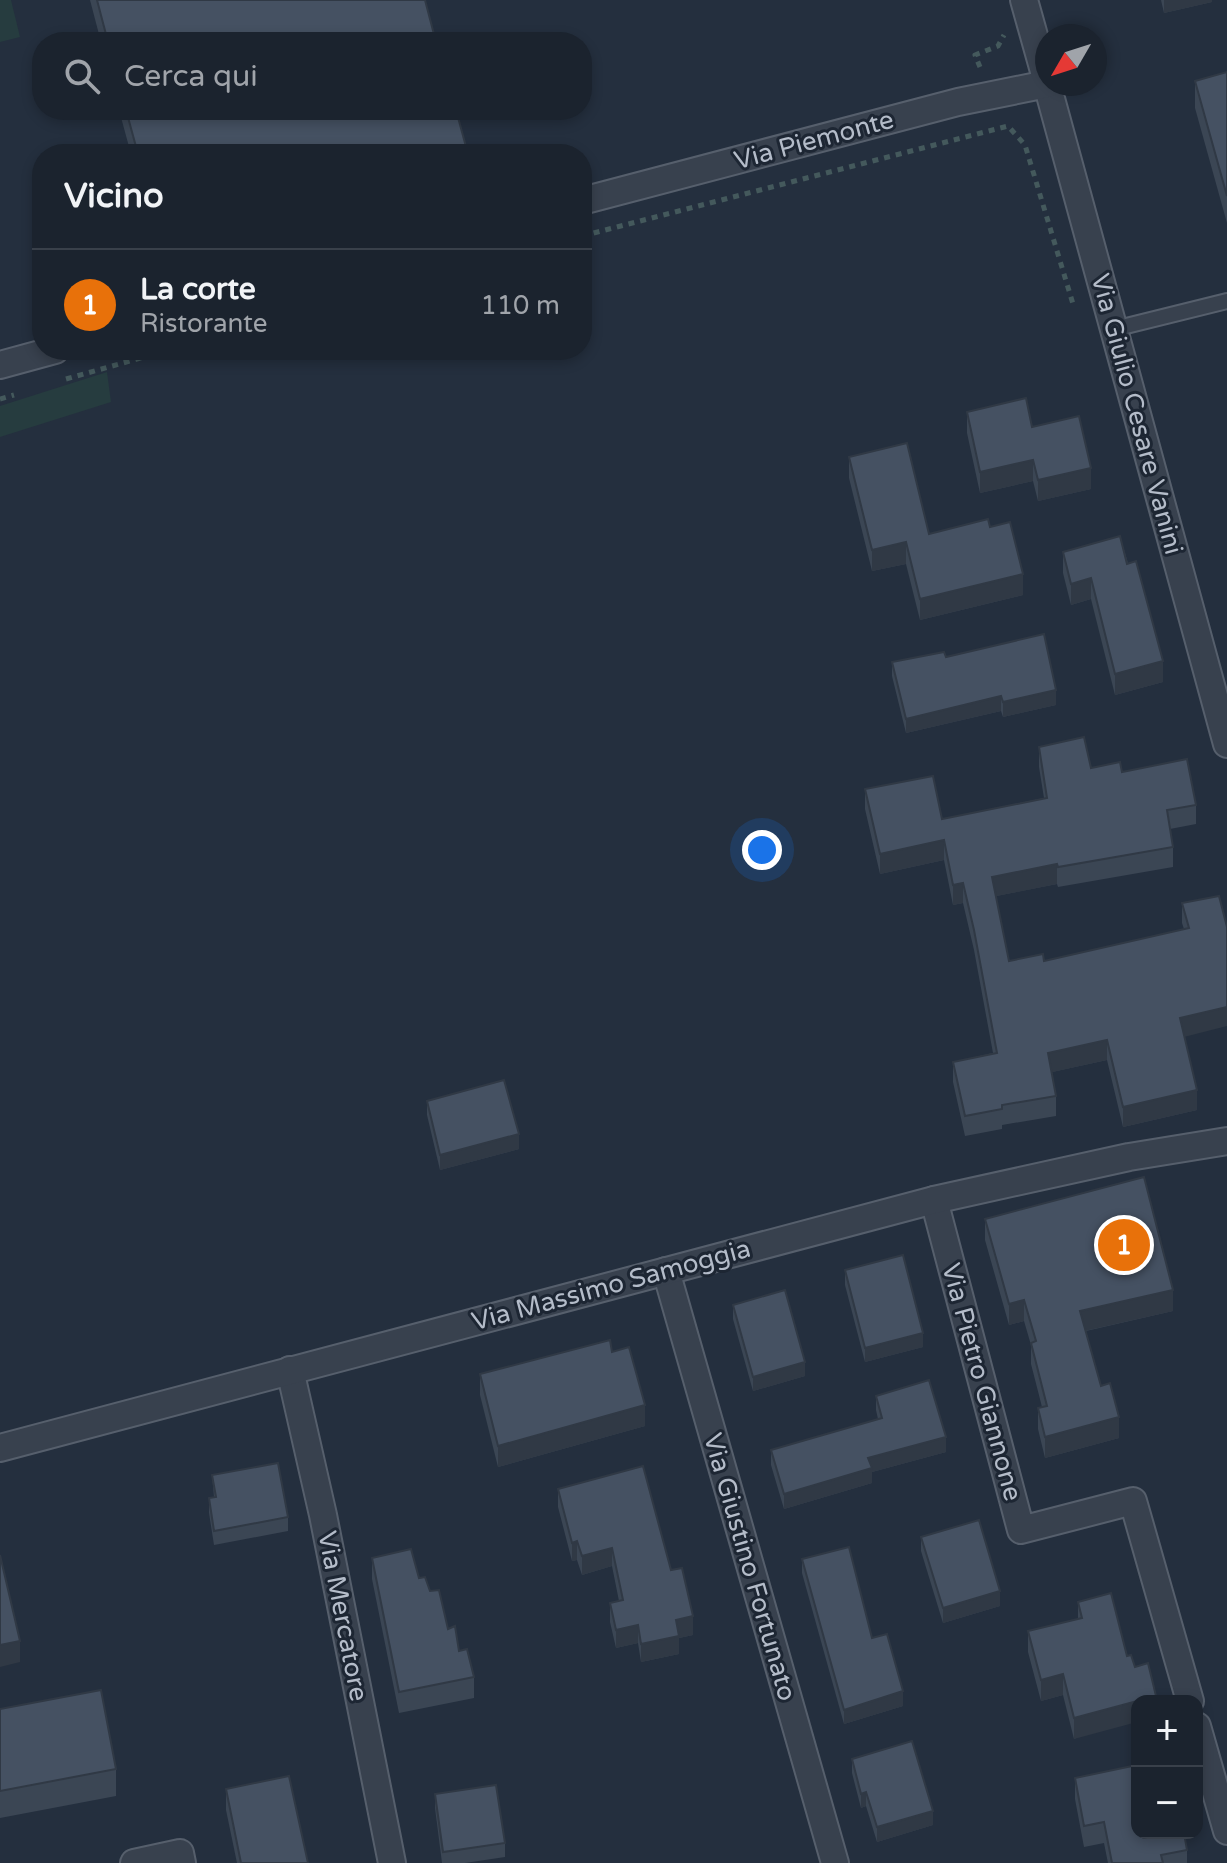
<!DOCTYPE html>
<html lang="it">
<head>
<meta charset="utf-8">
<style>
	:root { --surface:#1b232e; --page:#242b36; --text:#f1f3f6; --muted:#a0a4aa; --line:#39404a; --accent:#d93025 }
	body { margin:0; font-family:"Varela Round",sans-serif; background:var(--page); color:var(--text) }
	.controls { position:absolute; right:24px; bottom:24px; display:grid; overflow:hidden; border-radius:16px; box-shadow:0 4px 12px #0003 }
	.controls button { width:72px; height:72px; display:grid; place-items:center; padding:0; border:0; border-bottom:2px solid var(--line); background:var(--surface); color:var(--text); font:40px sans-serif }
	.compass { position:absolute; left:1035px; top:24px; width:72px; height:72px; border-radius:50%; background:var(--surface); box-shadow:0 4px 12px #0003; rotate:231deg }
	.you { position:absolute; left:762px; top:850px; width:28px; height:28px; margin:-20px; border:6px solid #fff; border-radius:50%; background:#1a73e8; box-shadow:0 0 0 12px #1a73e833 }
	.badge { display:grid; place-items:center; width:52px; height:52px; border-radius:50%; background:var(--accent); color:#fff; font-size:26px; font-weight:700 }
	.pin { position:absolute; translate:-50% -50%; border:4px solid #fff; box-shadow:0 2px 8px #0006 }
	.list { margin:0; padding:0; list-style:none }
	h2 { display:flex; justify-content:space-between; align-items:center; height:104px; margin:0; padding:0 32px; font-size:34px }
	h2 small { font-size:26px; font-weight:400; color:var(--muted) }
	.list li { display:grid; grid-template-columns:52px 1fr auto; gap:24px; align-items:center; box-sizing:border-box; height:112px; padding:0 32px; border-top:2px solid var(--line) }
	.list b { display:block; font-size:30px; white-space:nowrap }
	.list p { margin:0; font-size:26px; white-space:nowrap; color:var(--muted) }
	.list em { font-size:26px; font-style:normal; color:var(--muted) }
	.icon { flex:none; width:44px; height:44px; fill:none; stroke:currentColor; stroke-width:2; stroke-linecap:round; stroke-linejoin:round }
	.map { position:relative; flex:none; width:1227px; height:1863px; overflow:hidden }
	.search { position:absolute; background:var(--surface); box-shadow:0 4px 12px #0003; left:32px; top:32px; width:560px; height:88px; display:flex; align-items:center; gap:20px; box-sizing:border-box; padding:0 28px; border-radius:32px; color:var(--muted); font-size:30px }
	.panel { position:absolute; background:var(--surface); box-shadow:0 4px 12px #0003; left:32px; top:144px; width:560px; height:216px; border-radius:32px }
	.map>svg:first-child { display:block }
</style>
</head>
<body>
<div class="map">
<svg width="1227" height="1863" viewBox="0 0 1227 1863">
	<rect width="100%" height="100%" fill="#242f3e"/>
	<g fill="#263c3f">
		<path d="M0,0H11L20,37L0,42Z"/>
		<path d="M107,372L111,402L0,437V406Z"/>
	</g>
	<g fill="none" stroke-linecap="round" stroke-linejoin="round">
		<defs>
			<path id="lane" d="M1114,329L1227,301"/>
			<g id="street">
				<path d="M1024,0L1047,82"/>
				<path d="M1047,84L1227,744"/>
				<path d="M582,201L958,102L1047,84"/>
				<path d="M0,365L55,350"/>
				<path d="M934,1200L1021,1530L1133,1501L1190,1701"/>
				<path d="M666,1271L835,1863"/>
				<path d="M290,1370L323,1515L392,1863"/>
				<path d="M0,1448L934,1200L1129,1157L1227,1141"/>
				<path d="M1197,1726L1227,1831"/>
				<path d="M134,1863L180,1853L182,1863"/>
			</g>
		</defs>
		<use href="#lane" stroke="#565f6c" stroke-width="18"/>
		<use href="#street" stroke="#565f6c" stroke-width="30"/>
		<g stroke="#44595c" stroke-width="5" stroke-dasharray="6 6" stroke-linecap="butt">
			<path d="M980,67L975,55L998,46L1004,35"/>
			<path d="M582,236L1008,126L1025,145L1073,304"/>
			<path d="M66,379L169,350"/>
			<path d="M0,399L14,395"/>
		</g>
		<use href="#lane" stroke="#38414e" stroke-width="14"/>
		<use href="#street" stroke="#38414e" stroke-width="26"/>
	</g>
	<g fill="#3b4654">
		<path d="M90,0H425L436,42H101Z"/>
		<path d="M1161,0H1212V2L1164,13Z"/>
		<path d="M1227,72V223L1195,108V81Z"/>
		<path d="M119,110H456L468,154H131Z"/>
		<path d="M967,412L1032,427L1091,489L1038,501L1033,481L980,493L967,433Z"/>
		<path d="M849,457L929,534L990,527L1023,595L920,620L906,564L872,571L849,478Z"/>
		<path d="M1120,536L1163,682L1115,695L1091,599L1071,605L1063,573V552Z"/>
		<path d="M946,657L1056,705L1003,717L1001,711L906,733L892,676V662Z"/>
		<path d="M1039,747L1091,768L1122,772L1196,805V824L1170,829L1173,847V867L1058,887L1057,884L996,896L1009,961H1044L1184,929L1182,923V903L1219,896L1184,1037L1197,1110L1123,1127L1107,1060L1052,1072L1056,1096V1116L1002,1125V1129L965,1136L953,1082V1062L993,1053L974,950L963,903L953,905L944,860L880,874L865,809V789L942,819L1044,798L1039,767Z"/>
		<path d="M427,1101L519,1149L440,1170L427,1115Z"/>
		<path d="M985,1219L1173,1311L1086,1331L1101,1386L1119,1438L1045,1458L1038,1429V1408L1042,1407L1031,1364V1345L1024,1321L1009,1325L985,1240Z"/>
		<path d="M845,1270L923,1347L865,1362L845,1285Z"/>
		<path d="M733,1305L805,1376L753,1391L733,1319Z"/>
		<path d="M612,1352L645,1426L498,1467L480,1395V1374Z"/>
		<path d="M876,1396L946,1452L872,1472V1483L784,1509L771,1465V1450L878,1419L876,1410Z"/>
		<path d="M212,1475L288,1517V1531L214,1545L209,1513V1498L214,1497Z"/>
		<path d="M558,1489L671,1570L693,1635L679,1638V1654L641,1662L638,1643L616,1648L610,1622V1603L619,1601L612,1566L582,1575L577,1560L572,1561L558,1507Z"/>
		<path d="M921,1537L1000,1606L943,1623L921,1551Z"/>
		<path d="M372,1558L419,1578L430,1591L459,1651L474,1677V1698L399,1713L372,1579Z"/>
		<path d="M802,1559L872,1638L903,1706L844,1724L802,1573Z"/>
		<path d="M1078,1602L1127,1656L1156,1701L1074,1739L1063,1695L1041,1701L1028,1652V1631L1078,1619Z"/>
		<path d="M0,1709L116,1769V1796L0,1818Z"/>
		<path d="M852,1759L933,1825L877,1842L866,1806L861,1808L852,1773Z"/>
		<path d="M1075,1778L1137,1833L1187,1850V1863H1108L1104,1843L1084,1847L1075,1799Z"/>
		<path d="M226,1789L308,1863H237L226,1810Z"/>
		<path d="M435,1794L505,1843V1857L465,1863H442L435,1808Z"/>
	</g>
	<g fill="#303945">
		<path d="M1164,0H1212V2L1164,13Z"/>
		<path d="M1033,460V481L980,493V472Z"/>
		<path d="M1091,468V489L1038,501V480Z"/>
		<path d="M906,542V564L872,571V550Z"/>
		<path d="M1023,574V595L920,620V599Z"/>
		<path d="M1091,578V599L1071,605V584Z"/>
		<path d="M1163,661V682L1115,695V674Z"/>
		<path d="M1056,690V705L1003,717V702Z"/>
		<path d="M1001,696V711L906,733V719Z"/>
		<path d="M944,840V860L880,874V854Z"/>
		<path d="M1057,864V884L992,897V877Z"/>
		<path d="M963,883V903L953,905V885Z"/>
		<path d="M1227,1007V1026L1180,1038V1018Z"/>
		<path d="M1107,1040V1060L1048,1073V1053Z"/>
		<path d="M1197,1090V1110L1123,1127V1107Z"/>
		<path d="M519,1134V1149L440,1170V1155Z"/>
		<path d="M1173,1290V1311L1080,1332V1311Z"/>
		<path d="M1024,1300V1321L1009,1325V1304Z"/>
		<path d="M923,1333V1347L865,1362V1348Z"/>
		<path d="M805,1362V1376L753,1391V1377Z"/>
		<path d="M645,1405V1426L498,1467V1446Z"/>
		<path d="M1119,1417V1438L1045,1458V1437Z"/>
		<path d="M946,1437V1452L872,1472V1483L784,1509V1494L868,1458Z"/>
		<path d="M577,1541V1560L572,1561V1543Z"/>
		<path d="M612,1548V1566L582,1575V1556Z"/>
		<path d="M1000,1591V1606L943,1623V1608Z"/>
		<path d="M693,1616V1635L679,1638V1654L641,1662V1644L676,1620Z"/>
		<path d="M638,1625V1643L616,1648V1630Z"/>
		<path d="M20,1641V1662L0,1667V1645Z"/>
		<path d="M1063,1674V1695L1041,1701V1680Z"/>
		<path d="M903,1691V1706L844,1724V1710Z"/>
		<path d="M1156,1696V1701H1138Z"/>
		<path d="M1137,1701V1722L1074,1739V1718Z"/>
		<path d="M866,1792V1806L861,1808V1794Z"/>
		<path d="M933,1811V1825L877,1842V1827Z"/>
	</g>
	<g fill="#455162" stroke="#303945" stroke-width="2">
		<path d="M97,0H425L436,42H108Z"/>
		<path d="M1227,72V196L1195,81Z"/>
		<path d="M126,110H456L468,154H138Z"/>
		<path d="M1026,398L1032,427L1079,416L1091,468L1038,480L1033,460L980,472L967,412Z"/>
		<path d="M907,443L929,534L988,519L990,527L1010,522L1023,574L920,599L906,542L872,550L849,457Z"/>
		<path d="M1120,536L1127,564L1136,561L1163,661L1115,674L1091,578L1071,584L1063,552Z"/>
		<path d="M1044,634L1056,690L1003,702L1001,696L906,719L892,662L944,652L946,657Z"/>
		<path d="M1084,737L1091,768L1120,762L1122,772L1187,759L1196,805L1167,810L1173,847L1058,867L1057,864L992,877L1009,961L1043,954L1044,961L1189,928L1182,903L1219,896L1227,927V1007L1180,1018L1197,1090L1123,1107L1107,1040L1048,1053L1056,1096L1002,1105V1109L965,1116L953,1062L997,1053L974,930L963,883L953,885L944,840L880,854L865,789L933,776L942,819L1047,798L1039,747Z"/>
		<path d="M504,1080L519,1134L440,1155L427,1101Z"/>
		<path d="M1144,1177L1173,1290L1080,1311L1101,1386L1110,1383L1119,1417L1045,1437L1038,1408L1047,1406L1031,1343L1036,1341L1024,1300L1009,1304L985,1219Z"/>
		<path d="M903,1255L923,1333L865,1348L845,1270Z"/>
		<path d="M785,1290L805,1362L753,1377L733,1305Z"/>
		<path d="M610,1340L612,1352L629,1347L645,1405L498,1446L480,1374Z"/>
		<path d="M929,1380L946,1437L868,1458L872,1468L784,1494L771,1450L882,1418L876,1396Z"/>
		<path d="M278,1463L288,1517L214,1531L209,1498L216,1497L212,1475Z"/>
		<path d="M643,1466L671,1570L682,1568L693,1616L676,1620L679,1636L641,1644L638,1625L616,1630L610,1603L623,1600L612,1548L582,1556L577,1541L572,1543L558,1489Z"/>
		<path d="M979,1520L1000,1591L943,1608L921,1537Z"/>
		<path d="M849,1547L872,1638L887,1634L903,1691L844,1710L802,1559Z"/>
		<path d="M411,1549L419,1578L425,1577L430,1591L439,1590L448,1629L455,1626L459,1651L467,1649L474,1677L399,1692L372,1558Z"/>
		<path d="M0,1555L20,1641L0,1645Z"/>
		<path d="M1111,1593L1127,1656L1131,1655L1135,1667L1148,1663L1156,1696L1074,1718L1063,1674L1041,1680L1028,1631L1082,1618L1078,1602Z"/>
		<path d="M101,1690L116,1769L0,1791V1709Z"/>
		<path d="M912,1741L933,1811L877,1827L866,1792L861,1794L852,1759Z"/>
		<path d="M1137,1765V1833H1184L1187,1850L1161,1855L1163,1863H1112L1104,1822L1084,1826L1075,1778Z"/>
		<path d="M289,1776L308,1863H241L226,1789Z"/>
		<path d="M496,1785L505,1843L443,1852L435,1794Z"/>
	</g>
	<g text-anchor="middle" dominant-baseline="central" stroke-width="6" stroke-linejoin="round" paint-order="stroke">
		<g font-size="26" fill="#b4bcc9" stroke="#1d2633">
			<text transform="translate(814 140) rotate(-15)">Via Piemonte</text>
			<text transform="translate(1137 414) rotate(75)">Via Giulio Cesare Vanini</text>
			<text transform="translate(611 1285) rotate(-15)">Via Massimo Samoggia</text>
			<text transform="translate(982 1382) rotate(75)">Via Pietro Giannone</text>
			<text transform="translate(750 1567) rotate(74)">Via Giustino Fortunato</text>
			<text transform="translate(343 1616) rotate(79)">Via Mercatore</text>
		</g>
	</g>
</svg>
<div class="controls">
<button>+</button>
<button>−</button>
</div>
<svg class="compass" viewBox="-18 -18 36 36"><path d="M0-13l5 13h-10z" fill="#e53935"/><path d="M0 13l5-13h-10z" fill="#a0a4aa"/></svg>
<div class="you"></div>
<div class="pin badge" style="left:1124px;top:1245px;background:#e8710a">1</div>
<div class="search"><svg class="icon" aria-label="search" viewBox="0 0 24 24"><circle cx="10" cy="10" r="6"/><path d="M15 15l6 6"/></svg>Cerca qui</div>
<section class="panel">
<h2>Vicino<small></small></h2>
<ul class="list">
<li><span class="badge" style="background:#e8710a">1</span><div><b>La corte</b><p>Ristorante</p></div><em>110 m</em></li>
</ul>
</section>
</div>
</body>
</html>
